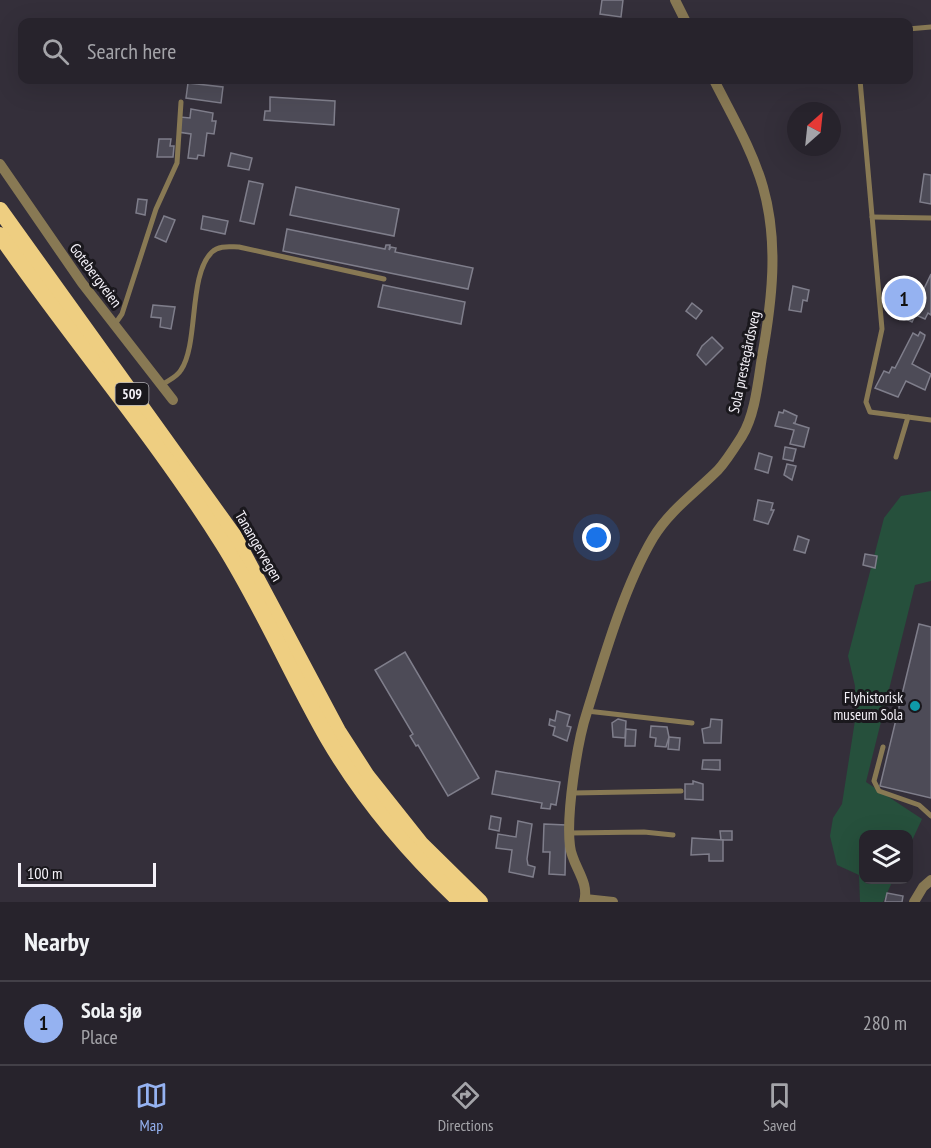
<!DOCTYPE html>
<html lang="en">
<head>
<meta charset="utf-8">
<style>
	:root { --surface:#27232c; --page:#332f38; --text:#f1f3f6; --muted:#a4a4a9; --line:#434048; --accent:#95b2f1 }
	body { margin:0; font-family:"PT Sans Narrow",sans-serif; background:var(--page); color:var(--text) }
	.controls { position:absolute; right:18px; bottom:18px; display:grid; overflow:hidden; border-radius:12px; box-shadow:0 6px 24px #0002 }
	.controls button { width:54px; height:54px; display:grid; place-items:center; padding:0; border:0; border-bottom:2px solid var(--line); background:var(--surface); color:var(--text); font:30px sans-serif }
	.compass { position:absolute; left:787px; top:102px; width:54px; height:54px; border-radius:50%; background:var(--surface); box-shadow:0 6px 24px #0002; rotate:27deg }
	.scale { position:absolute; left:18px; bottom:15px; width:138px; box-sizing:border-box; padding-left:6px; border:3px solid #f5f2f9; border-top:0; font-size:16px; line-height:21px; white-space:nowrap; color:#f5f2f9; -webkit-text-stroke:4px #1a181d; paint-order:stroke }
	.you { position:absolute; left:597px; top:538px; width:21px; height:21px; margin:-15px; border:4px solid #fff; border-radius:50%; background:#1a73e8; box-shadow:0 0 0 9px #1a73e833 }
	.badge { display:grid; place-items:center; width:39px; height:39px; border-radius:50%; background:var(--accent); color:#111; font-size:20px; font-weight:700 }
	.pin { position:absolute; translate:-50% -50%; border:3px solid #fff; box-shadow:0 2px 6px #0006 }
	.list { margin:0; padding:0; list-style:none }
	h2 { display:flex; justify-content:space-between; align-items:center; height:78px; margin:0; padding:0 24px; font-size:26px }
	h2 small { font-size:20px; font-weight:400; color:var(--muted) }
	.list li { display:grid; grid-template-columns:39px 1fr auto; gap:18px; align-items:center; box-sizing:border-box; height:84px; padding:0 24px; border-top:2px solid var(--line) }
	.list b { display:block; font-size:22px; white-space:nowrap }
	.list p { margin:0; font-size:20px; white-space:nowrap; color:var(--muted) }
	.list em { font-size:20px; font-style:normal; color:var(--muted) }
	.icon { flex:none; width:33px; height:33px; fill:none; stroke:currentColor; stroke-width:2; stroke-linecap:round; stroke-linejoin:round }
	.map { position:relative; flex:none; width:931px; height:902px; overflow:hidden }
	.search { position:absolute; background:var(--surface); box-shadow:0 6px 24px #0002; left:18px; right:18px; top:18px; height:66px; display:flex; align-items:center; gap:15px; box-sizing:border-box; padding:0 21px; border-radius:12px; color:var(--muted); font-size:22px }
	.sheet { height:162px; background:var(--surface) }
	nav { display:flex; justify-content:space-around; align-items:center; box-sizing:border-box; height:84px; border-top:2px solid var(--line); background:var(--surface); font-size:16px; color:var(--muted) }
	nav a { display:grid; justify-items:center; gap:3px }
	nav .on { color:var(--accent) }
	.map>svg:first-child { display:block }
</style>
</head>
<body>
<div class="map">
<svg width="931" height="902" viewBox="0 0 931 902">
	<rect width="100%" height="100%" fill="#342f3a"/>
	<path fill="#26503c" d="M931,491V581L915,585L866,782L922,819L909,847L908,834H864V880H893L883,902H860L859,875L837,865L830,836L833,818L842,804L856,714L855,686L848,656L884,518L901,496Z"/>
	<g fill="#4d4b57" stroke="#7f7e8b" stroke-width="1.5">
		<path d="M602,0H623L621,17L600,14Z"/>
		<path d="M188,83L223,87L221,103L186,98Z"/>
		<path d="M270,97L335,101L334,125L264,120L265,111H270Z"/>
		<path d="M191,109L213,113L212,121H216L214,134L207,133L204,156L198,155L197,159L188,158L191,134L178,132L180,117L190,118Z"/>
		<path d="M159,139H171L170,146H174L173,157H157Z"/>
		<path d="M231,153L252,158L249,170L228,166Z"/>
		<path d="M924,174L931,175V204L920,202Z"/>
		<path d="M249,181L263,184L254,224L240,221Z"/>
		<path d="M296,187L399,209L394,236L290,215Z"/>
		<path d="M138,199L147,200L145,215L136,213Z"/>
		<path d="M164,216L175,220L166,242L155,237Z"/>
		<path d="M203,216L228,221L225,234L201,229Z"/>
		<path d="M287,229L385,249L386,245H390L389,250L391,247L396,248L395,252L473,268L468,289L283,251Z"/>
		<path d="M931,274V315L928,313L925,319L916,315L921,304L912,322L889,310L887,297L893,285L923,300L924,297L921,295Z"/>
		<path d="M383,285L465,302L461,324L378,307Z"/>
		<path d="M793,286L809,290L807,301L803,300L801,312L789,310Z"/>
		<path d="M692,303L702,311L696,319L686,311Z"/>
		<path d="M153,305L175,307L171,329L160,327L161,318L151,317Z"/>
		<path d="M920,332L925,335L924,339L912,364L931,374L925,390L906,381L898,397L875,388L884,371L889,373L892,367L895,368L913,333L918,336Z"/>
		<path d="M712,337L723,348L706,365L697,355L702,346Z"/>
		<path d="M784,410L797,416L795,423H793L809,428L804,447L790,444L794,430L775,426L779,412L783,413Z"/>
		<path d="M785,447L796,449L793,461L783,459Z"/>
		<path d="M759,453L772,457L768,473L755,469Z"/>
		<path d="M787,464L796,466L792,480L784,475Z"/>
		<path d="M758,500L773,503L771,510H774L768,524L754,520Z"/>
		<path d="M798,536L809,540L805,553L794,550Z"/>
		<path d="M865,554L877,556L875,568L863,565Z"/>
		<path d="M919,624L931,627V798L880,786Z"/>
		<path d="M405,652L479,778L448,796L418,745L416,746L410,736L413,734L375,670Z"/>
		<path d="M557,711L570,715L567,726L571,727L567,741L553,735L555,727L549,725L550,719L555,721Z"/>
		<path d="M618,719L626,721L625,738L613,737L612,723Z"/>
		<path d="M711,719L722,720L721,743H704L702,729L710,727Z"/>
		<path d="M651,726L667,727L669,737L666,747L655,746L656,738L650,737Z"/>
		<path d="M626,729L636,730L635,746H625Z"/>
		<path d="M669,737L680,738L679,750L668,749Z"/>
		<path d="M703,760H720V770L702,769Z"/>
		<path d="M496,771L560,782L556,805L551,804L550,809L541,808L542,803L492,794Z"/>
		<path d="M693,781L703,784V800L685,799V784H693Z"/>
		<path d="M491,816L501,818L499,831L489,829Z"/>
		<path d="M518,821L532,824L527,859L528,865L535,867L533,877L509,872L512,850L496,848L498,834L516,837Z"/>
		<path d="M544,824L566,825L565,875L549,874L550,852H543Z"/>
		<path d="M720,831H732V840H721Z"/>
		<path d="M692,838L723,840V861H709V854L691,855Z"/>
		<path d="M887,893L903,896L902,902H885Z"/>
	</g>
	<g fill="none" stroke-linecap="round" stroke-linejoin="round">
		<g stroke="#887954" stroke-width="5">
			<path d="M908,29L931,27"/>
			<path d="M860,80L882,329L866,402L870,412L931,420"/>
			<path d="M872,217L931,218"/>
			<path d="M115,324L122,314L156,209L177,163L181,102"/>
			<path d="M163,384C169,380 177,377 181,370C199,343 188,275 212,252C219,245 230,247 239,247L384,279"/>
			<path d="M896,457L908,417"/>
			<path d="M587,711L692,723"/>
			<path d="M883,747L874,781L879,791L919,805L931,816"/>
			<path d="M573,793L681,791"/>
			<path d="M570,833L644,832L673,835"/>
		</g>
		<g stroke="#887954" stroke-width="10">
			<path d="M675,0L686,22"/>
			<path d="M0,164L82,283L173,400"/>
			<path d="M585,899L613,902"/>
			<path d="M584,902C590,881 572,866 570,846C566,815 577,742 587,712C604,657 624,587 653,538C669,511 696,492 718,470C727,460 735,447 742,436C755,415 758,382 762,357C772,301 779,243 763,187C752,149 731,114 714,80"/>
			<path d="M914,902L923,887L931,880"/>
		</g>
		<g stroke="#eece81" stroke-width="16">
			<path d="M0,210L234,536L338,731L367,776L421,844L480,902"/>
			<path d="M0,235C72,339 156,437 223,544C262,606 291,674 327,737C363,799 409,853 461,902"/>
		</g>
	</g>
	<circle fill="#0f9aa8" stroke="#1a181d" stroke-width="2" cx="915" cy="706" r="6"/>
	<g text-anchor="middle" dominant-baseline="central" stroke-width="6" stroke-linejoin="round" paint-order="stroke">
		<rect fill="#1a181d" stroke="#b3b1b7" stroke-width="1.5" x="115.5" y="383" width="33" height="22" rx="4.5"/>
		<g font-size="14" font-weight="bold" fill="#f5f2f9">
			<text x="132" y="394">509</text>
		</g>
		<g font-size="15" fill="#f5f2f9" stroke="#1a181d">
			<text transform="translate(96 275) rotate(53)">Gotebergveien</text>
			<text transform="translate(744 362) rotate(-78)">Sola prestegårdsveg</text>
			<text transform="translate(259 546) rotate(60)">Tanangervegen</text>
		</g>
		<g font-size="15" fill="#f5f2f9" stroke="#1a181d" text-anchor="end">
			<text x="903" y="697">Flyhistorisk<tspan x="903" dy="17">museum Sola</tspan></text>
		</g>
	</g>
</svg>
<div class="controls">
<button><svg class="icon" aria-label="layers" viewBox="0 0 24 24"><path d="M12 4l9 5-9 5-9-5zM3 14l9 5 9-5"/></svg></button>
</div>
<svg class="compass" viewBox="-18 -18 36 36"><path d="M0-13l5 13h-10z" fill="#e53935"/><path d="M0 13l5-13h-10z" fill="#a4a4a9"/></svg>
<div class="scale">100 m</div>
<div class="you"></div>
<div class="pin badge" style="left:904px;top:298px">1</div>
<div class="search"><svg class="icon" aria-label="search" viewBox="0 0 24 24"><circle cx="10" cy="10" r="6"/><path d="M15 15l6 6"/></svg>Search here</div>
</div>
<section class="sheet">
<h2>Nearby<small></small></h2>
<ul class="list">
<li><span class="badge">1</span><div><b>Sola sjø</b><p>Place</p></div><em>280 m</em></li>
</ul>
</section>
<nav>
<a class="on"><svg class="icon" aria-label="map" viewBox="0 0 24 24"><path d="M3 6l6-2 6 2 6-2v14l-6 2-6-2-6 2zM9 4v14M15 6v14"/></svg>Map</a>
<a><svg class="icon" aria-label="directions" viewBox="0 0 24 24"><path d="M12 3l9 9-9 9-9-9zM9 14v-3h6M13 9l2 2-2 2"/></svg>Directions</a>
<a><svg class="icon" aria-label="saved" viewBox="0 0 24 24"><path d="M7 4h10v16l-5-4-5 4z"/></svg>Saved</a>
</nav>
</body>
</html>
